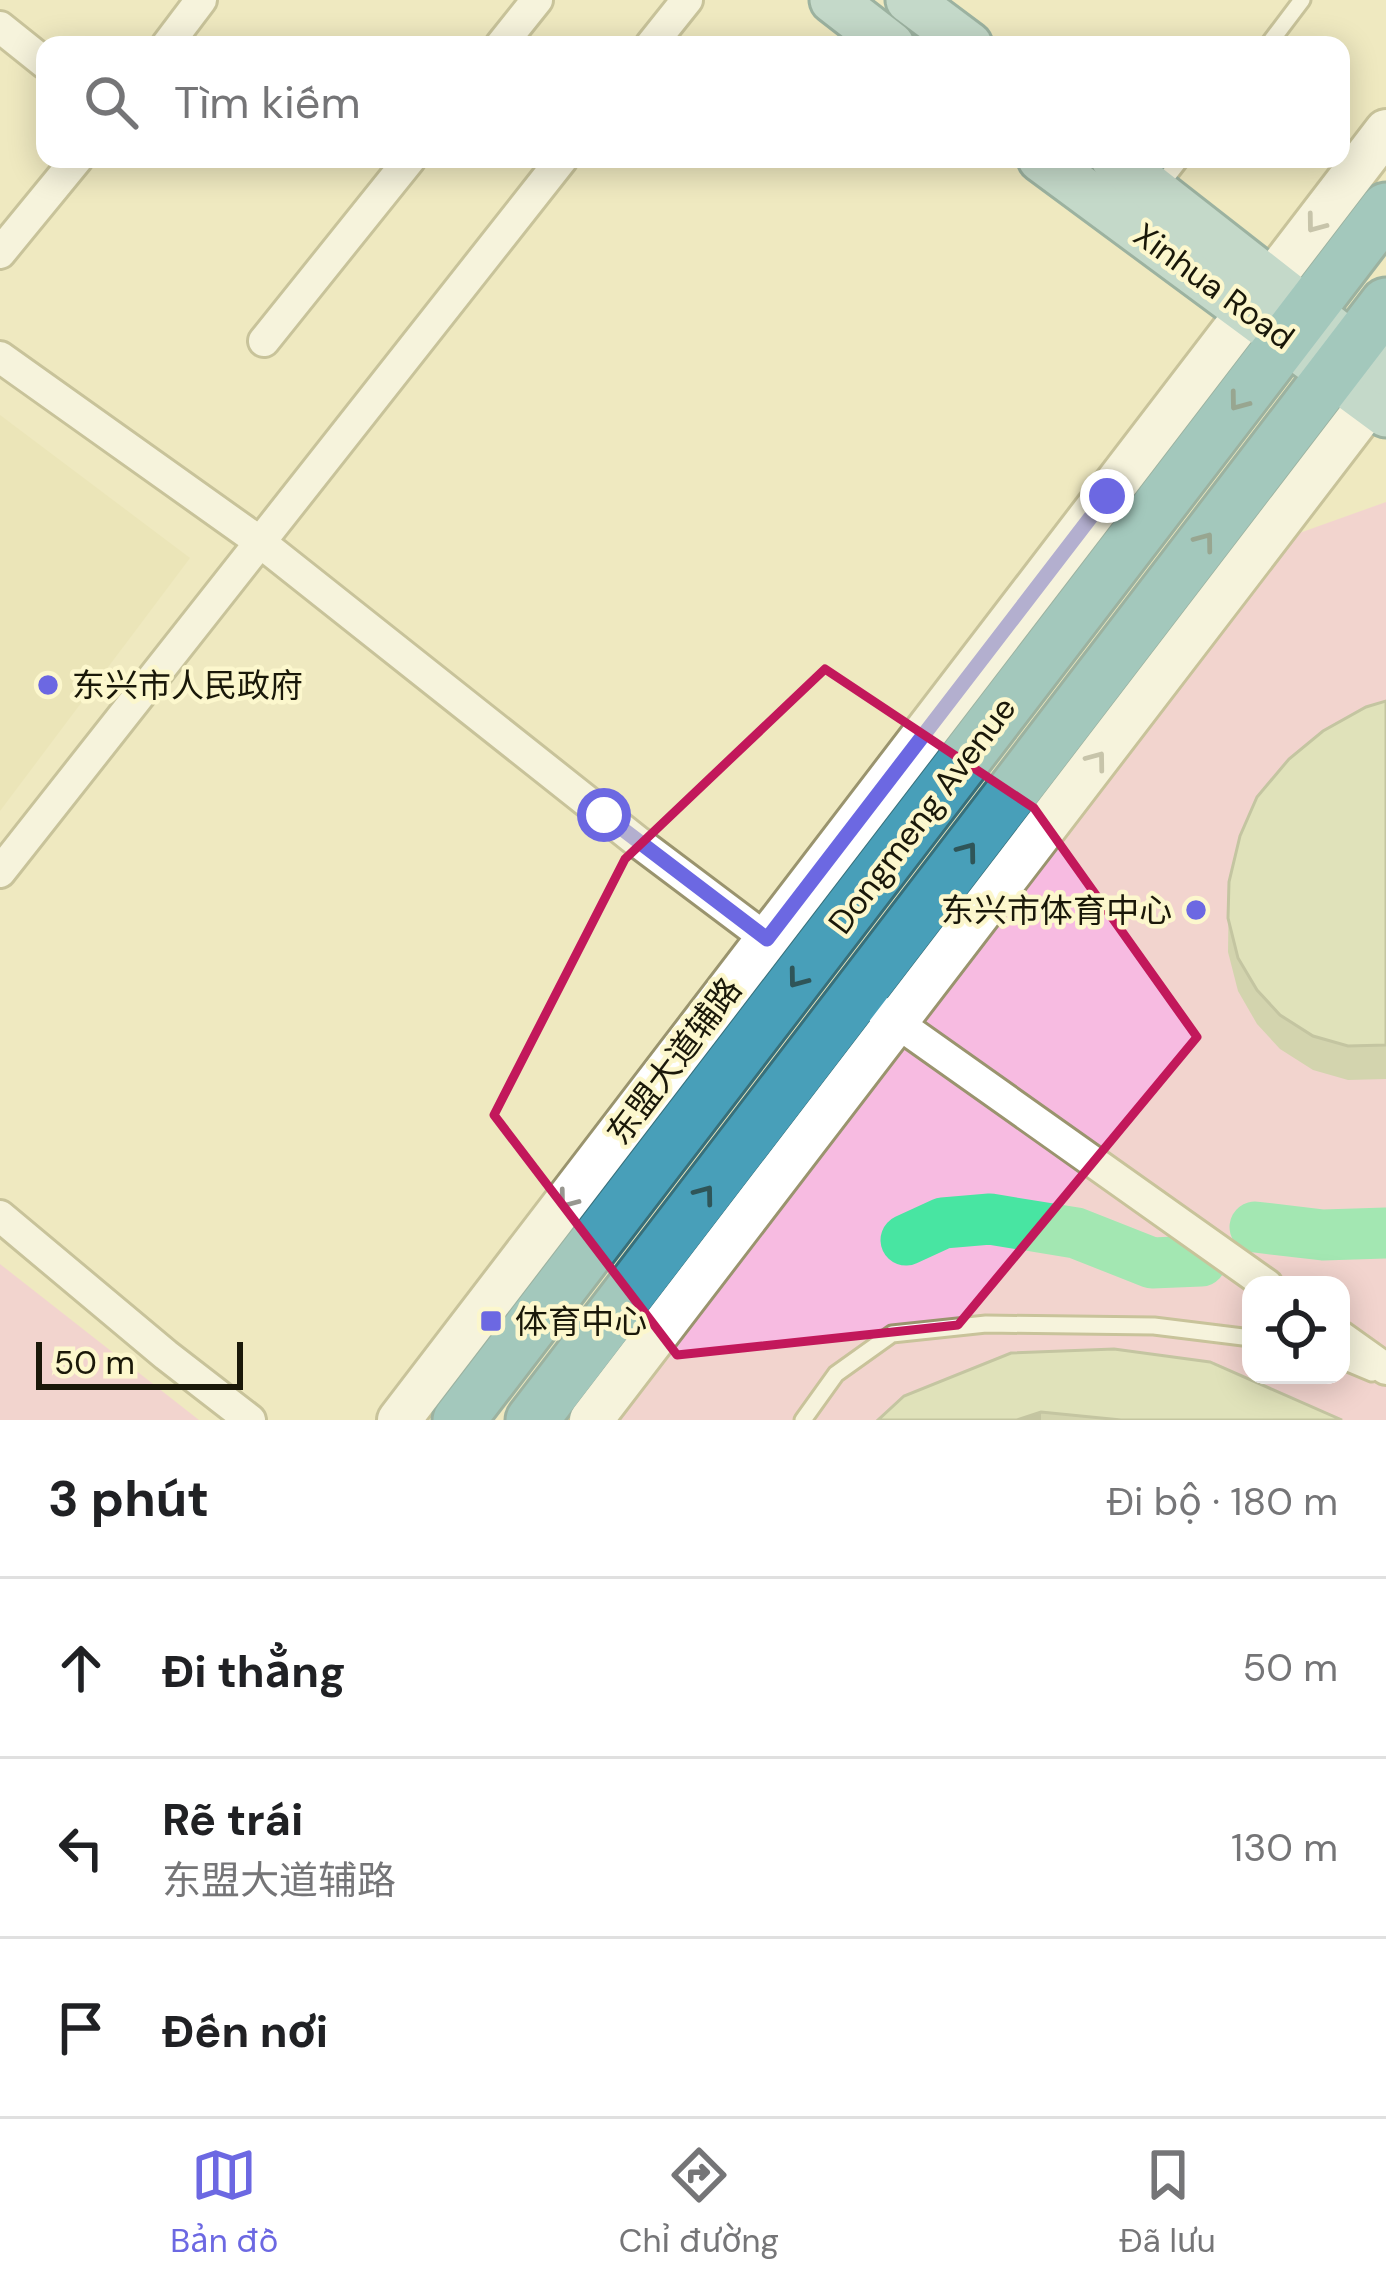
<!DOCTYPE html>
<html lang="vi">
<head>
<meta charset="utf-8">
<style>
	:root { --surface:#fff; --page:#f2f2f2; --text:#202124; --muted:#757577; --line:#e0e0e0; --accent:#6c68e2 }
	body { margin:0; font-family:"DM Sans","Noto Sans SC",sans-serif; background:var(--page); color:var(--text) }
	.controls { position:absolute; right:36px; bottom:36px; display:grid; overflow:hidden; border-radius:24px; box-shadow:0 6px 30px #0003 }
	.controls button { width:108px; height:108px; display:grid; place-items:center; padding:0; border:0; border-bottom:3px solid var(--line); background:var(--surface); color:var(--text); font:60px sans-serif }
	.scale { position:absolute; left:36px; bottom:30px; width:207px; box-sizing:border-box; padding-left:12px; border:6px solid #1a1809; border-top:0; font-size:33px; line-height:42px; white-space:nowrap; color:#1a1809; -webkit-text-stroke:9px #fcf7cd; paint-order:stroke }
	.stop { position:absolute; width:36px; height:36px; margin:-27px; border:9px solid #6c68e2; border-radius:50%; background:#fff }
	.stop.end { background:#6c68e2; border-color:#fff; box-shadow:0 3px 12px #0008 }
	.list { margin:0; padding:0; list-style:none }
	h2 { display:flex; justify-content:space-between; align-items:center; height:156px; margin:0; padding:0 48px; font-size:51px }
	h2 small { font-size:39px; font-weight:400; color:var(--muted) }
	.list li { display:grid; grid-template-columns:78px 1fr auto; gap:36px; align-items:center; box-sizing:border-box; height:180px; padding:0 48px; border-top:3px solid var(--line) }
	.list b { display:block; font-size:45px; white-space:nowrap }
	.list p { margin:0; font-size:39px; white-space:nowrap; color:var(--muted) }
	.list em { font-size:39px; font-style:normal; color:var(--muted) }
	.icon { flex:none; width:66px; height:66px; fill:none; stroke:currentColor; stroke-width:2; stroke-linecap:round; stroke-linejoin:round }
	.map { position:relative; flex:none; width:1386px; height:1420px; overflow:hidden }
	.search { position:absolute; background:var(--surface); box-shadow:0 6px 30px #0003; left:36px; right:36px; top:36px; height:132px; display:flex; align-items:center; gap:30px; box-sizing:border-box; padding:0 42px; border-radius:24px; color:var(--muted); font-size:45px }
	.sheet { height:696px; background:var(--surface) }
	nav { display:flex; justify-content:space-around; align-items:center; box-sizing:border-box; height:168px; border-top:3px solid var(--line); background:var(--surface); font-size:33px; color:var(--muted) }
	nav a { display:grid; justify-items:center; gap:6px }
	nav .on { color:var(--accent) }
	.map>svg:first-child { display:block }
</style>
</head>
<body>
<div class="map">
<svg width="1386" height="1420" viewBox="0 0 1386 1420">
	<rect width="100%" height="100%" fill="#efe9c0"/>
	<path fill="#e7e0af" d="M0,415L190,558L0,811Z"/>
	<g fill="#f7bbe1" fill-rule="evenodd">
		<path d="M1386,502V1420H620L1291,536ZM1251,1285H1341V1375H1251Z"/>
		<path d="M0,1264L199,1420H0Z"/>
	</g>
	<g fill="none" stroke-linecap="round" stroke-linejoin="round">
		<g stroke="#48e5a2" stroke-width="51">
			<path d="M1255,1227L1323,1235L1386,1233"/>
			<path d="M906,1240L943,1223L990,1219L1076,1233L1152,1263L1201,1261"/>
		</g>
		<defs>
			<g id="lane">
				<path d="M1268,45L1302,0"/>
				<path d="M1157,190L1181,159"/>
				<path d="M1341,1360L1372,1373"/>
				<path d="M803,1420L836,1374L892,1334L986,1324L1154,1326L1251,1338"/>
			</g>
			<g id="street">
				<path d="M0,27L45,63"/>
				<path d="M167,45L201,0"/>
				<path d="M501,45L537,0"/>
				<path d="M651,45L687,0"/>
				<path d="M0,253L77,159"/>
				<path d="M264,341L410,159"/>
				<path d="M0,357L260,542L638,842L767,939"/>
				<path d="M0,872L562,159"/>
				<path d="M882,1012L1267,1285"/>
				<path d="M0,1216L166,1355L250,1420"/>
				<path d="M1341,1337L1386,1369"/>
			</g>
			<g id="secondary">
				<path d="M399,1420L1386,131"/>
				<path d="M591,1420L1386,382"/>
			</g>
			<g id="primary">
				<path d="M833,0L891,45"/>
				<path d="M909,0L969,45"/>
				<path d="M1041,159L1386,414"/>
				<path d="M1114,159L1386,372"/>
			</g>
			<g id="highway">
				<path d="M459,1420L1386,209"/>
				<path d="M532,1420L1386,304"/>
			</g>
		</defs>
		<use href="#lane" stroke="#9a946e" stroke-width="21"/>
		<use href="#street" stroke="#9a946e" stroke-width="36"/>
		<use href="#secondary" stroke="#9a946e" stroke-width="48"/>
		<use href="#primary" stroke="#38707b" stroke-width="51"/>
		<use href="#highway" stroke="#38707b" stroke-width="57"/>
		<use href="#lane" stroke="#fff" stroke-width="15"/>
		<use href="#street" stroke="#fff" stroke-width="30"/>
		<use href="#secondary" stroke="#fff" stroke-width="42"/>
		<use href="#primary" stroke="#91c5d5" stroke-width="45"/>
		<use href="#highway" stroke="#489fb9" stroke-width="51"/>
	</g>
	<g fill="#b1bb9a">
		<path d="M1386,701V1079L1348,1080L1313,1070L1280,1049L1257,1024L1238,991L1228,952L1229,882Z"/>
		<path d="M904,1396L1342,1420H878Z"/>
	</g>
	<path fill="#90997d" d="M1041,1412V1420H1017Z"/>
	<g fill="#cedab3" stroke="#90997d" stroke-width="3">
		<path d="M1386,701V1045L1348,1046L1313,1036L1280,1015L1257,990L1238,958L1228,918L1229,882L1240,836L1257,797L1289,759L1323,731L1366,707Z"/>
		<path d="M1114,1349L1210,1362L1342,1420H1121L1041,1412L1017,1420H878L904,1396L1011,1353Z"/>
	</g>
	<defs><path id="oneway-chevron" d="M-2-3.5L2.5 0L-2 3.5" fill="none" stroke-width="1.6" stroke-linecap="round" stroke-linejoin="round" transform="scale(3)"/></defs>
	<g stroke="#989790">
		<use href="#oneway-chevron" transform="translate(1315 224) rotate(127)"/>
		<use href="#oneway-chevron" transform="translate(1097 760) rotate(-53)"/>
		<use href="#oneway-chevron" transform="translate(567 1200) rotate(127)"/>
	</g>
	<g stroke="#2f5558">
		<use href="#oneway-chevron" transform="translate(1238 402) rotate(127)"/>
		<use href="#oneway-chevron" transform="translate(1205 541) rotate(-53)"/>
		<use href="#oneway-chevron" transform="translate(968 851) rotate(-53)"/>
		<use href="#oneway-chevron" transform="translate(797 979) rotate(127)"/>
		<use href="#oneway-chevron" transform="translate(705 1194) rotate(-53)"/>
	</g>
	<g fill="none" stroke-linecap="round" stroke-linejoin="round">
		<path stroke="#6c68e2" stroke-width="15" d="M604,815L767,939L1107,496"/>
	</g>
	<path d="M0 0H1386V1420H0ZM825,669L1034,808L1197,1037L958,1325L677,1355L494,1115L625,859Z" fill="#efe9c0" fill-opacity=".55" fill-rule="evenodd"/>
	<path fill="none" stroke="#c2185b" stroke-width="9" stroke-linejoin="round" d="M825,669L1034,808L1197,1037L958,1325L677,1355L494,1115L625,859Z"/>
	<g fill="#6c68e2" stroke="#fcf7cd" stroke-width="4.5">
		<circle cx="48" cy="685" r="12"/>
		<circle cx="1196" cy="910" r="12"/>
		<rect x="479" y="1309" width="24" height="24" rx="6"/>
	</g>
	<g text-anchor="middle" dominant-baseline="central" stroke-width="9" stroke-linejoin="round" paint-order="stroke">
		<g font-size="33" fill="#1a1809" stroke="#fcf7cd">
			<text transform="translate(1214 286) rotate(36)">Xinhua Road</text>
			<text transform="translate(922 815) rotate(-53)">Dongmeng Avenue</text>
			<text transform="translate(674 1061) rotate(-53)">东盟大道辅路</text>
		</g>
		<g font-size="33" fill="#1a1809" stroke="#fcf7cd" text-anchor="start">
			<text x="72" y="685">东兴市人民政府</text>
			<text x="1172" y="910" text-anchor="end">东兴市体育中心</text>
			<text x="515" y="1321">体育中心</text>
		</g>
	</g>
</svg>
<div class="controls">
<button><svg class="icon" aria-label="locate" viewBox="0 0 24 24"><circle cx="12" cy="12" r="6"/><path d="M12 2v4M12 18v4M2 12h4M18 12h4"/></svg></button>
</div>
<div class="scale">50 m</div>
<div class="stop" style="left:604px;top:815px"></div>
<div class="stop end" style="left:1107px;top:496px"></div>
<div class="search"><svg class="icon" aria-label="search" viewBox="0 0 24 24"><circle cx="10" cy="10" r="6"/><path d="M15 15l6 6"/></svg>Tìm kiếm</div>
</div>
<section class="sheet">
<h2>3 phút<small>Đi bộ · 180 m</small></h2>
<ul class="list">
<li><svg class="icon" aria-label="ahead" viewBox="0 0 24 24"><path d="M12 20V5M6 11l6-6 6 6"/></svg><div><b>Đi thẳng</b></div><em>50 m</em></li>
<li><svg class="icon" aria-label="left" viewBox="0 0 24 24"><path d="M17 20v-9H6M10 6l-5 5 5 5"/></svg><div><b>Rẽ trái</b><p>东盟大道辅路</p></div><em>130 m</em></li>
<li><svg class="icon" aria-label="arrive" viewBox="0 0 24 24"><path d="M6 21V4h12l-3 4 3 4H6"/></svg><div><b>Đến nơi</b></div></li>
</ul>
</section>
<nav>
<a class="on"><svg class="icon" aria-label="map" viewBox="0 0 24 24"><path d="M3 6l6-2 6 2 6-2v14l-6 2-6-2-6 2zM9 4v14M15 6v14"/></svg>Bản đồ</a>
<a><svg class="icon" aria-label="directions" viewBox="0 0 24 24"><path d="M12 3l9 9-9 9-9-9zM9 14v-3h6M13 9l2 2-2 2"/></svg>Chỉ đường</a>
<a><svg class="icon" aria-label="saved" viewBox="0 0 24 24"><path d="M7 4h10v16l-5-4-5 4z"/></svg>Đã lưu</a>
</nav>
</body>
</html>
